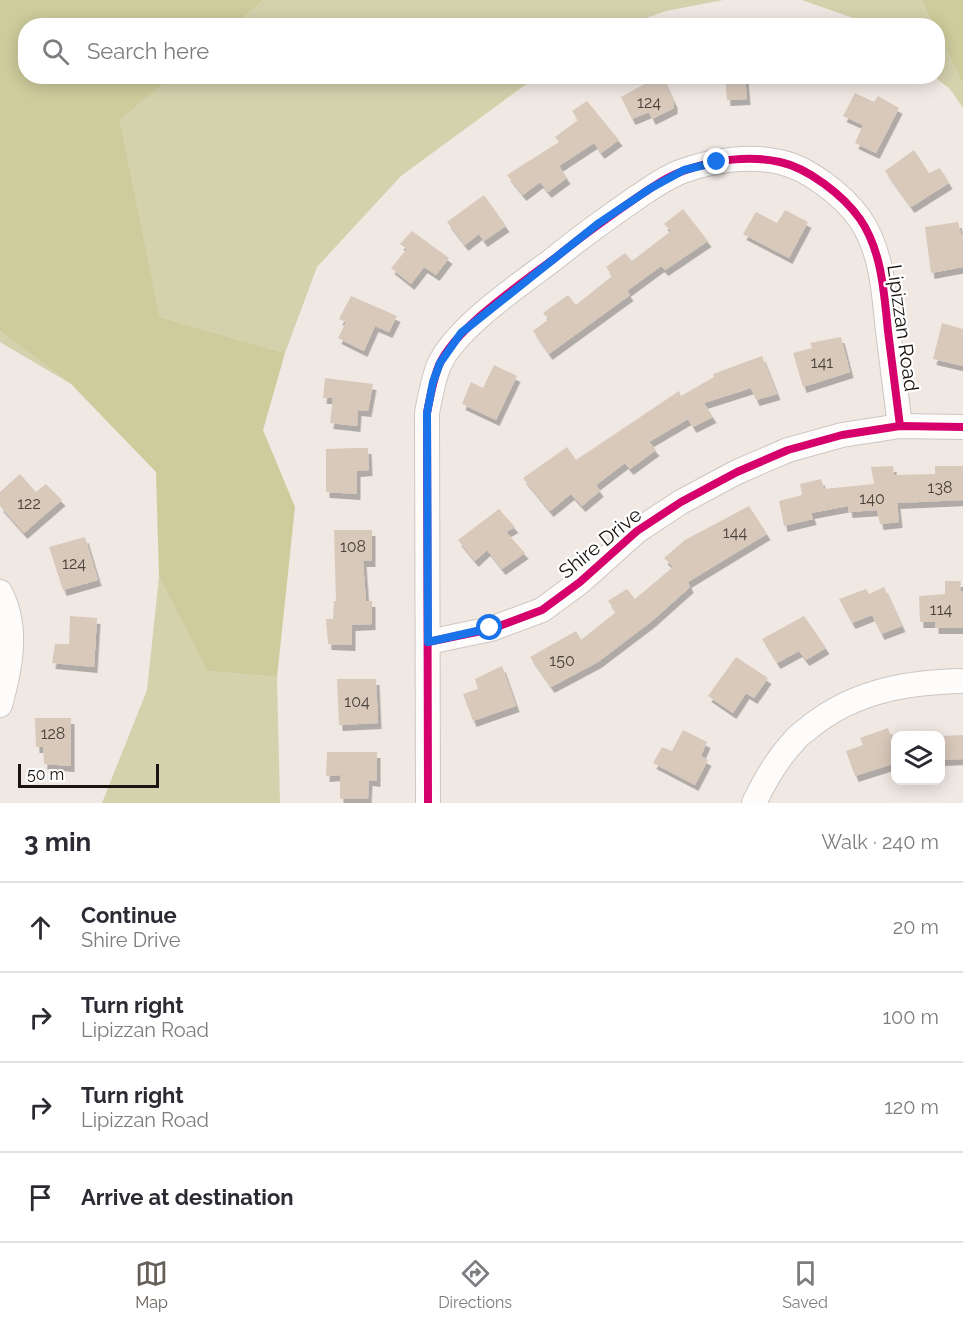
<!DOCTYPE html>
<html lang="en">
<head>
<meta charset="utf-8">
<style>
	:root { --surface:#fff; --page:#f7f7f7; --text:#2b2b33; --muted:#7c7c81; --line:#e1e1e2; --accent:#655f5a }
	body { margin:0; font-family:Raleway,sans-serif; background:var(--page); color:var(--text) }
	.controls { position:absolute; right:18px; bottom:18px; display:grid; overflow:hidden; border-radius:12px; box-shadow:0 3px 15px #0003 }
	.controls button { width:54px; height:54px; display:grid; place-items:center; padding:0; border:0; border-bottom:2px solid var(--line); background:var(--surface); color:var(--text); font:30px sans-serif }
	.scale { position:absolute; left:18px; bottom:15px; width:141px; box-sizing:border-box; padding-left:6px; border:3px solid #1a1511; border-top:0; font-size:16px; line-height:21px; white-space:nowrap; color:#1a1511; -webkit-text-stroke:4px #fff; paint-order:stroke }
	.stop { position:absolute; width:18px; height:18px; margin:-14px; border:4px solid #1a73e8; border-radius:50%; background:#fff }
	.stop.end { background:#1a73e8; border-color:#fff; box-shadow:0 2px 6px #0008 }
	.list { margin:0; padding:0; list-style:none }
	h2 { display:flex; justify-content:space-between; align-items:center; height:78px; margin:0; padding:0 24px; font-size:26px }
	h2 small { font-size:20px; font-weight:400; color:var(--muted) }
	.list li { display:grid; grid-template-columns:39px 1fr auto; gap:18px; align-items:center; box-sizing:border-box; height:90px; padding:0 24px; border-top:2px solid var(--line) }
	.list b { display:block; font-size:22px; white-space:nowrap }
	.list p { margin:0; font-size:20px; white-space:nowrap; color:var(--muted) }
	.list em { font-size:20px; font-style:normal; color:var(--muted) }
	.icon { flex:none; width:33px; height:33px; fill:none; stroke:currentColor; stroke-width:2; stroke-linecap:round; stroke-linejoin:round }
	.map { position:relative; flex:none; width:963px; height:803px; overflow:hidden }
	.search { position:absolute; background:var(--surface); box-shadow:0 3px 15px #0003; left:18px; right:18px; top:18px; height:66px; display:flex; align-items:center; gap:15px; box-sizing:border-box; padding:0 21px; border-radius:24px; color:var(--muted); font-size:22px }
	.sheet { height:438px; background:var(--surface) }
	nav { display:flex; justify-content:space-around; align-items:center; box-sizing:border-box; height:84px; border-top:2px solid var(--line); background:var(--surface); font-size:16px; color:var(--muted) }
	nav a { display:grid; justify-items:center; gap:3px }
	nav .on { color:var(--accent) }
	.map>svg:first-child { display:block }
</style>
</head>
<body>
<div class="map">
<svg width="963" height="803" viewBox="0 0 963 803">
	<defs>
		<filter id="shadow"><feDropShadow dx="3.5" dy="6" stdDeviation="0" flood-color="#0004"/></filter>
	</defs>
	<rect width="100%" height="100%" fill="#f0e8e2"/>
	<g fill="#d4d1ad">
		<path d="M264,0H723L666,11L627,25H234Z"/>
		<path d="M802,0H921L934,25H873Z"/>
		<path d="M938,33L963,84V108L950,89L935,77L938,76Z"/>
		<path d="M172,77H536L401,176L317,267L285,353L160,317L120,120Z"/>
		<path d="M0,331L71,384L0,342Z"/>
		<path d="M159,577L207,671L277,677L280,803H102L147,690Z"/>
	</g>
	<g fill="#cecc9c">
		<path d="M0,0H264L234,25L26,26V76L172,77L120,120L160,317L285,353L263,430L295,507L277,677L207,671L159,577L156,472L71,384L0,331Z"/>
		<path d="M921,0H963V84L938,33V26L934,25Z"/>
	</g>
	<g fill="#d9c9bb" filter="url(#shadow)">
		<path d="M659,76H662L674,102V108L652,119L649,112L632,119L621,97Z"/>
		<path d="M725,76H745L747,99L727,100Z"/>
		<path d="M855,93L874,102L878,96L899,108L876,153L855,143L863,125L843,116Z"/>
		<path d="M587,101L619,140L601,153L594,143L559,166L567,178L548,192L540,182L523,195L507,175L559,142L555,137L578,120L572,111Z"/>
		<path d="M914,150L929,173L940,168L949,183L911,207L885,171Z"/>
		<path d="M484,195L506,226L484,241L479,234L465,245L447,222Z"/>
		<path d="M683,209L708,241L665,270L661,266L627,291L630,295L549,354L533,331L549,319L543,313L568,295L576,305L612,276L606,267L625,253L632,261L671,231L664,224Z"/>
		<path d="M785,210L808,222L789,258L743,234L756,212L777,223Z"/>
		<path d="M958,222L961,234H963V267L931,273L925,227Z"/>
		<path d="M412,231L449,258L436,275L424,267L411,284L391,268L407,249L400,244Z"/>
		<path d="M351,296L397,316L389,332L375,326L364,351L338,338L346,322L339,319Z"/>
		<path d="M942,323L963,329V366L933,359Z"/>
		<path d="M841,337L850,372L803,387L793,353L812,348L810,343Z"/>
		<path d="M762,356L777,394L756,400L751,388L704,403L713,417L693,427L688,419L649,442L656,450L630,469L625,463L596,485L600,491L582,506L571,494L550,511L523,478L567,447L576,460L679,391L681,396L714,377L713,374Z"/>
		<path d="M494,365L517,376L496,420L462,404L471,382L483,388Z"/>
		<path d="M325,378L373,384L368,411L358,410L357,426L330,423L333,398H323Z"/>
		<path d="M354,448H368L369,470L357,471V494L326,492V449Z"/>
		<path d="M893,466L894,475L935,474V466H963V500L897,503L899,522L880,524L877,510L849,512L848,506L811,513L813,519L784,526L779,501L802,495L800,484L821,479L824,489L874,484L871,467Z"/>
		<path d="M20,474L36,492L46,484L62,500L24,533L0,506V492Z"/>
		<path d="M749,506L767,534L688,582L690,587L652,621L598,662L551,687L530,657L576,631L581,640L616,612L608,601L627,589L635,599L673,567L664,558L685,540Z"/>
		<path d="M499,509L515,527L506,532L525,553L502,569L487,550L475,561L458,540Z"/>
		<path d="M334,530H372V561H363L366,601H372V624L352,625V645L328,644L326,619H333L334,601H336Z"/>
		<path d="M85,537L98,580L63,590L49,547Z"/>
		<path d="M945,581H961L960,591L963,592V628H935V622H920L919,596L945,594Z"/>
		<path d="M884,587L902,626L881,634L872,615L852,623L839,599L866,589L869,594Z"/>
		<path d="M70,616L97,618L94,667L52,663L55,644H69Z"/>
		<path d="M804,616L826,648L806,660L799,651L777,663L762,639Z"/>
		<path d="M736,657L768,678L754,698L746,693L733,713L708,696Z"/>
		<path d="M502,666L516,706L473,721L463,694L478,689L475,679Z"/>
		<path d="M337,679H376L378,723L339,725Z"/>
		<path d="M35,718H71V766L44,764L43,747H36Z"/>
		<path d="M888,728L896,748V763L855,776L846,751L863,745L860,738Z"/>
		<path d="M683,730L707,742L701,756L708,760L695,785L653,763L662,747L672,751Z"/>
		<path d="M963,735V759L940,760V736Z"/>
		<path d="M327,752H377V781L369,780L368,799H340V775L326,776Z"/>
	</g>
	<g fill="none" stroke-linecap="round" stroke-linejoin="round">
		<defs>
			<g id="minor">
				<path d="M0,592C19,628 10,669 0,705"/>
				<path d="M428,642L491,629L542,610L580,582L637,531L681,502L737,472L788,450L842,435L900,426L963,427"/>
				<path d="M428,803L427,413C430,397 433,380 439,365C456,327 521,284 555,258C582,236 610,216 639,196C653,187 669,175 686,170C714,160 750,155 780,162C808,168 843,195 860,219C882,251 884,293 888,331C892,363 896,394 900,426"/>
				<path d="M754,803C764,782 778,758 794,741C798,735 806,731 811,726C855,691 908,682 963,681"/>
			</g>
		</defs>
		<use href="#minor" stroke="#cdc6c2" stroke-width="26"/>
		<use href="#minor" stroke="#fdfcfb" stroke-width="24"/>
		<defs>
			<g id="cycleway">
				<path d="M428,642L491,629L542,610L580,582L637,531L681,502L737,472L788,450L842,435L900,426L963,427"/>
				<path d="M428,803L427,413C430,397 433,380 439,365C456,327 521,284 555,258C582,236 610,216 639,196C653,187 669,175 686,170C714,160 750,155 780,162C808,168 843,195 860,219C882,251 884,293 888,331C892,363 896,394 900,426"/>
			</g>
		</defs>
		<use href="#cycleway" stroke="#fff" stroke-width="11"/>
		<use href="#cycleway" stroke="#d6006c" stroke-width="8"/>
	</g>
	<g fill="none" stroke-linecap="round" stroke-linejoin="round">
		<path stroke="#1a73e8" stroke-width="8" d="M490,628L428,642L427,413L433,382L440,363L461,333L599,223L651,188L684,170L717,162"/>
	</g>
	<g text-anchor="middle" dominant-baseline="central" stroke-width="4.5" stroke-linejoin="round" paint-order="stroke">
		<g font-size="16" fill="#4a423c">
			<text x="649" y="102">124</text>
			<text x="822" y="362">141</text>
			<text x="940" y="487">138</text>
			<text x="872" y="498">140</text>
			<text x="29" y="503">122</text>
			<text x="735" y="532">144</text>
			<text x="353" y="546">108</text>
			<text x="74" y="563">124</text>
			<text x="941" y="609">114</text>
			<text x="562" y="660">150</text>
			<text x="357" y="701">104</text>
			<text x="53" y="733">128</text>
		</g>
		<g font-size="20" fill="#1a1511" stroke="#fff">
			<text transform="translate(903 328) rotate(82)">Lipizzan Road</text>
			<text transform="translate(600 543) rotate(-39)">Shire Drive</text>
		</g>
	</g>
</svg>
<div class="controls">
<button><svg class="icon" aria-label="layers" viewBox="0 0 24 24"><path d="M12 4l9 5-9 5-9-5zM3 14l9 5 9-5"/></svg></button>
</div>
<div class="scale">50 m</div>
<div class="stop" style="left:490px;top:628px"></div>
<div class="stop end" style="left:717px;top:162px"></div>
<div class="search"><svg class="icon" aria-label="search" viewBox="0 0 24 24"><circle cx="10" cy="10" r="6"/><path d="M15 15l6 6"/></svg>Search here</div>
</div>
<section class="sheet">
<h2>3 min<small>Walk · 240 m</small></h2>
<ul class="list">
<li><svg class="icon" aria-label="ahead" viewBox="0 0 24 24"><path d="M12 20V5M6 11l6-6 6 6"/></svg><div><b>Continue</b><p>Shire Drive</p></div><em>20 m</em></li>
<li><svg class="icon" aria-label="right" viewBox="0 0 24 24"><path d="M7 20v-9h11M14 6l5 5-5 5"/></svg><div><b>Turn right</b><p>Lipizzan Road</p></div><em>100 m</em></li>
<li><svg class="icon" aria-label="right" viewBox="0 0 24 24"><path d="M7 20v-9h11M14 6l5 5-5 5"/></svg><div><b>Turn right</b><p>Lipizzan Road</p></div><em>120 m</em></li>
<li><svg class="icon" aria-label="arrive" viewBox="0 0 24 24"><path d="M6 21V4h12l-3 4 3 4H6"/></svg><div><b>Arrive at destination</b></div></li>
</ul>
</section>
<nav>
<a class="on"><svg class="icon" aria-label="map" viewBox="0 0 24 24"><path d="M3 6l6-2 6 2 6-2v14l-6 2-6-2-6 2zM9 4v14M15 6v14"/></svg>Map</a>
<a><svg class="icon" aria-label="directions" viewBox="0 0 24 24"><path d="M12 3l9 9-9 9-9-9zM9 14v-3h6M13 9l2 2-2 2"/></svg>Directions</a>
<a><svg class="icon" aria-label="saved" viewBox="0 0 24 24"><path d="M7 4h10v16l-5-4-5 4z"/></svg>Saved</a>
</nav>
</body>
</html>
